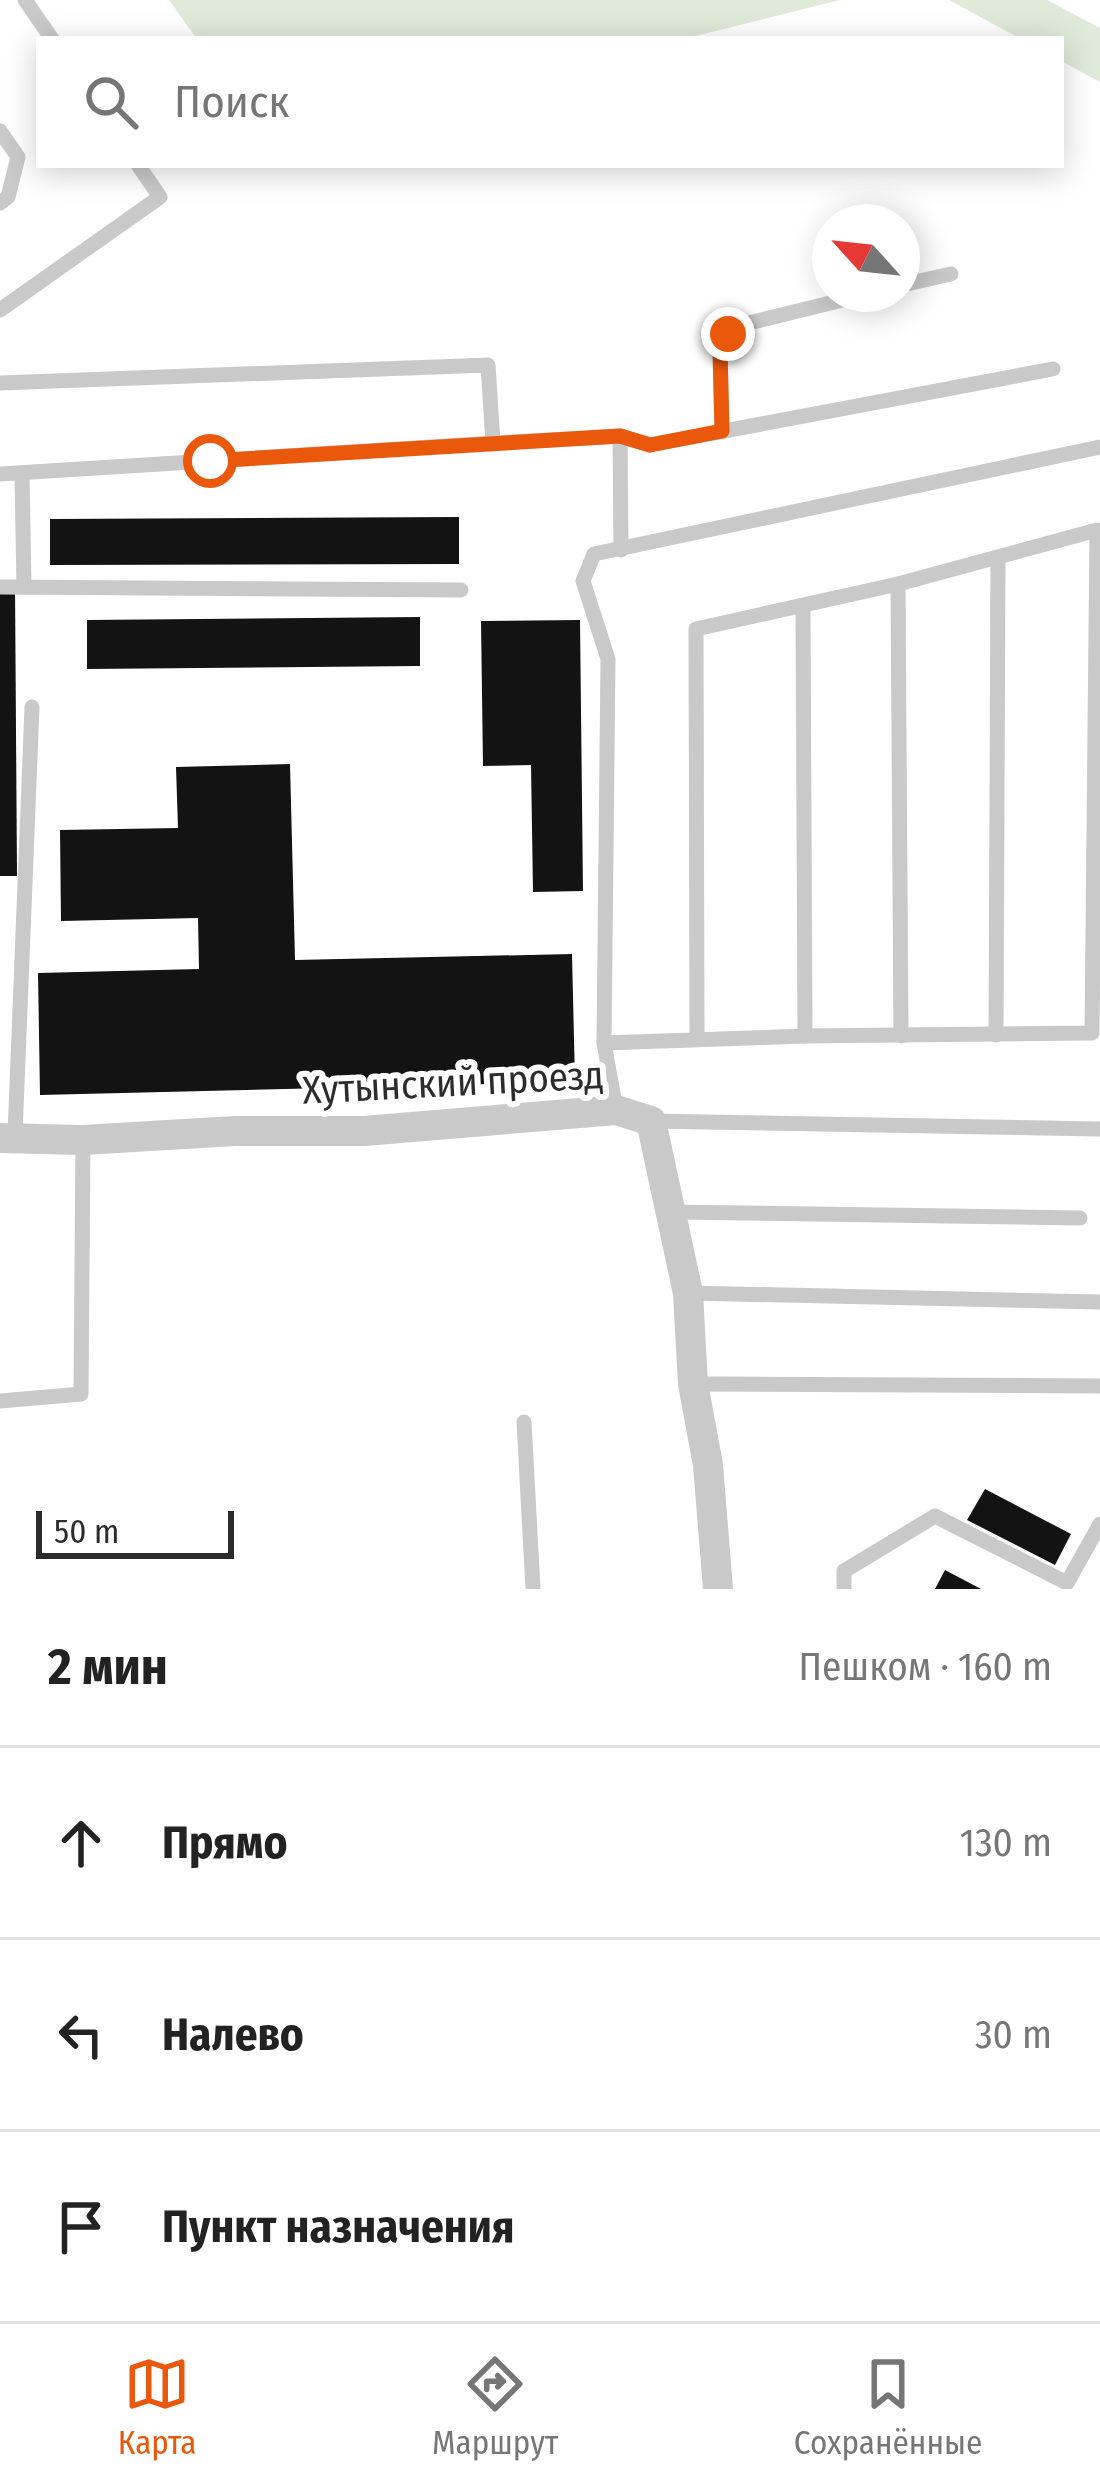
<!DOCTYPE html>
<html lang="ru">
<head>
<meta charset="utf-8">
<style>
	:root { --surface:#fff; --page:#f2f2f2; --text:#222; --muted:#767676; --line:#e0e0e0; --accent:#ea580c }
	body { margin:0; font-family:"Fira Sans Condensed",sans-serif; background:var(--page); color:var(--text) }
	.compass { position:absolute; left:812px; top:204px; width:108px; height:108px; border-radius:50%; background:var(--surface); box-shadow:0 6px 30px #0003; rotate:297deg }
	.scale { position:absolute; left:36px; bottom:30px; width:198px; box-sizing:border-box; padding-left:12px; border:6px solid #2c2c2c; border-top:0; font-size:33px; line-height:42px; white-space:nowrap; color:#2c2c2c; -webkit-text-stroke:9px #fff; paint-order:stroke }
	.stop { position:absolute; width:36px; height:36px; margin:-27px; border:9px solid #ea580c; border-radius:50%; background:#fff }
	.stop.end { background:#ea580c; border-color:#fff; box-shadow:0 3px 12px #0008 }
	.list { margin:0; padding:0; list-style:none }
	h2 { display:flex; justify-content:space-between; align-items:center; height:156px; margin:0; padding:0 48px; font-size:51px }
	h2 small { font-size:39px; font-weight:400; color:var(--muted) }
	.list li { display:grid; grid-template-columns:78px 1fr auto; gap:36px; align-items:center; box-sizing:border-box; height:192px; padding:0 48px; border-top:3px solid var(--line) }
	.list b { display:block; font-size:45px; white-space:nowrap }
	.list em { font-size:39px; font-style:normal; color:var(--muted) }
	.icon { flex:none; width:66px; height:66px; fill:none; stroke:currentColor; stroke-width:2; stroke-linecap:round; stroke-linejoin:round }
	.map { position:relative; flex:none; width:1100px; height:1589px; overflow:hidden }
	.search { position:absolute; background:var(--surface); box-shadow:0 6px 30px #0003; left:36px; right:36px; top:36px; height:132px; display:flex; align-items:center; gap:30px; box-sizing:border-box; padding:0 42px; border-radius:0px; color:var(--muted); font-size:45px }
	.sheet { height:732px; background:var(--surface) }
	nav { display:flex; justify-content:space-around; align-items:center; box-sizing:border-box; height:168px; border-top:3px solid var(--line); background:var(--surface); font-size:33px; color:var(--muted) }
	nav a { display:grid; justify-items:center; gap:6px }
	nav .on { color:var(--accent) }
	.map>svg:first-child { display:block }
</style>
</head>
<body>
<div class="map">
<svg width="1100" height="1589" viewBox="0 0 1100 1589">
	<rect width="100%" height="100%" fill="#fff"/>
	<g fill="#dfead9">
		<path d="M169,0H840L684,39H197Z"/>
		<path d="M949,0H1047L1100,28V82L1061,61V39H1021Z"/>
	</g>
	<g fill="#131313">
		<path d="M459,517V564L50,565V519Z"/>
		<path d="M0,585H15L17,876H0Z"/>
		<path d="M420,617V666L87,669V620Z"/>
		<path d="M580,620L583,891L533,892L531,765L483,766L481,621Z"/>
		<path d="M290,764L295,960L572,954L575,1082L40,1095L38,973L199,969L198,918L61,921L60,830L178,828L176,767Z"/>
		<path d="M985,1489L1071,1534L1055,1565L967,1520Z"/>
		<path d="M945,1570L981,1589H935Z"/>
	</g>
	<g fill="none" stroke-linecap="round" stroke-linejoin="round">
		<g stroke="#c9c9c9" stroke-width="15">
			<path d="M25,0L52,39"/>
			<path d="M0,131L18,157L8,197L0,203"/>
			<path d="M902,285L951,274"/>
			<path d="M0,310L160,197L138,165"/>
			<path d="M0,383L488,365L493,443L620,436L621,550"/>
			<path d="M722,432L720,350L728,334L745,324L867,294"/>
			<path d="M620,436L650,445L1053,369"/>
			<path d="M22,473L24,587"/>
			<path d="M0,474L493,443"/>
			<path d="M898,584L901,1036"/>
			<path d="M0,587L461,590"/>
			<path d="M803,607L805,1036"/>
			<path d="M996,1035L998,559"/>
			<path d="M604,1043L805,1036L1092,1033L1097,530L898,584L696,629L697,1039"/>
			<path d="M616,1110L604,1043L608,659L583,581L594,554L1100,447"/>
			<path d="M651,1121L1100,1129"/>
			<path d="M15,1135L32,707"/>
			<path d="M673,1212L1080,1218"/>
			<path d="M688,1293L1100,1302"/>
			<path d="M693,1384L1100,1386"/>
			<path d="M0,1401L81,1394L83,1140"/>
			<path d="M524,1422L533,1589"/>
			<path d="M844,1589V1571L935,1516L1067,1583L1100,1524"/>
		</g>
		<path stroke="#c9c9c9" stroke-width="30" d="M0,1138L83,1140L235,1131H364L616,1110L651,1121L688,1293L693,1384L708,1465L718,1589"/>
	</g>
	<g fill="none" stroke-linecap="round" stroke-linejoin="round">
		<path stroke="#ea580c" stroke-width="15" d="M210,461L620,436L650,445L722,431L720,350L728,334"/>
	</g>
	<g text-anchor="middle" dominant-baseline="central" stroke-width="12" stroke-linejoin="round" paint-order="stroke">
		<g font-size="39" fill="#2c2c2c" stroke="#fff">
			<text transform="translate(453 1083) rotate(-3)">Хутынский проезд</text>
		</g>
	</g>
</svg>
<svg class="compass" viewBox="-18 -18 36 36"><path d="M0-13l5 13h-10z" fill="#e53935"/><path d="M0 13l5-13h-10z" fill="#767676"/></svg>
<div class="scale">50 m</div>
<div class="stop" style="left:210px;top:461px"></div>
<div class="stop end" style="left:728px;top:334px"></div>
<div class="search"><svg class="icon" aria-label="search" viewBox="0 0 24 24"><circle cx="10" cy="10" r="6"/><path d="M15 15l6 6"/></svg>Поиск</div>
</div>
<section class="sheet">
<h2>2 мин<small>Пешком · 160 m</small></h2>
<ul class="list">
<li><svg class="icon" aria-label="ahead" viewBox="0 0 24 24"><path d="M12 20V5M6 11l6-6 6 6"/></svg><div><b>Прямо</b></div><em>130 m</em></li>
<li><svg class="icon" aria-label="left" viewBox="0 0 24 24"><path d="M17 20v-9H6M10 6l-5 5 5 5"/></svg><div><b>Налево</b></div><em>30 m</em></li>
<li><svg class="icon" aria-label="arrive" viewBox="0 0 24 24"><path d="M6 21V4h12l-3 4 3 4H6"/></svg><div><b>Пункт назначения</b></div></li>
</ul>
</section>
<nav>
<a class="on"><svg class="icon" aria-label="map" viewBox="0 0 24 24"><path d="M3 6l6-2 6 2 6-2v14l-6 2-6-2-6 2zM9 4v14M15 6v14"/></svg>Карта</a>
<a><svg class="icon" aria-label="directions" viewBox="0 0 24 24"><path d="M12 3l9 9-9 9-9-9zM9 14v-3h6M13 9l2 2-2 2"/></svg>Маршрут</a>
<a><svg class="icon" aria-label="saved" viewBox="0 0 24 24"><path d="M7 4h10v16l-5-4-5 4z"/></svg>Сохранённые</a>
</nav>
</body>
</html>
